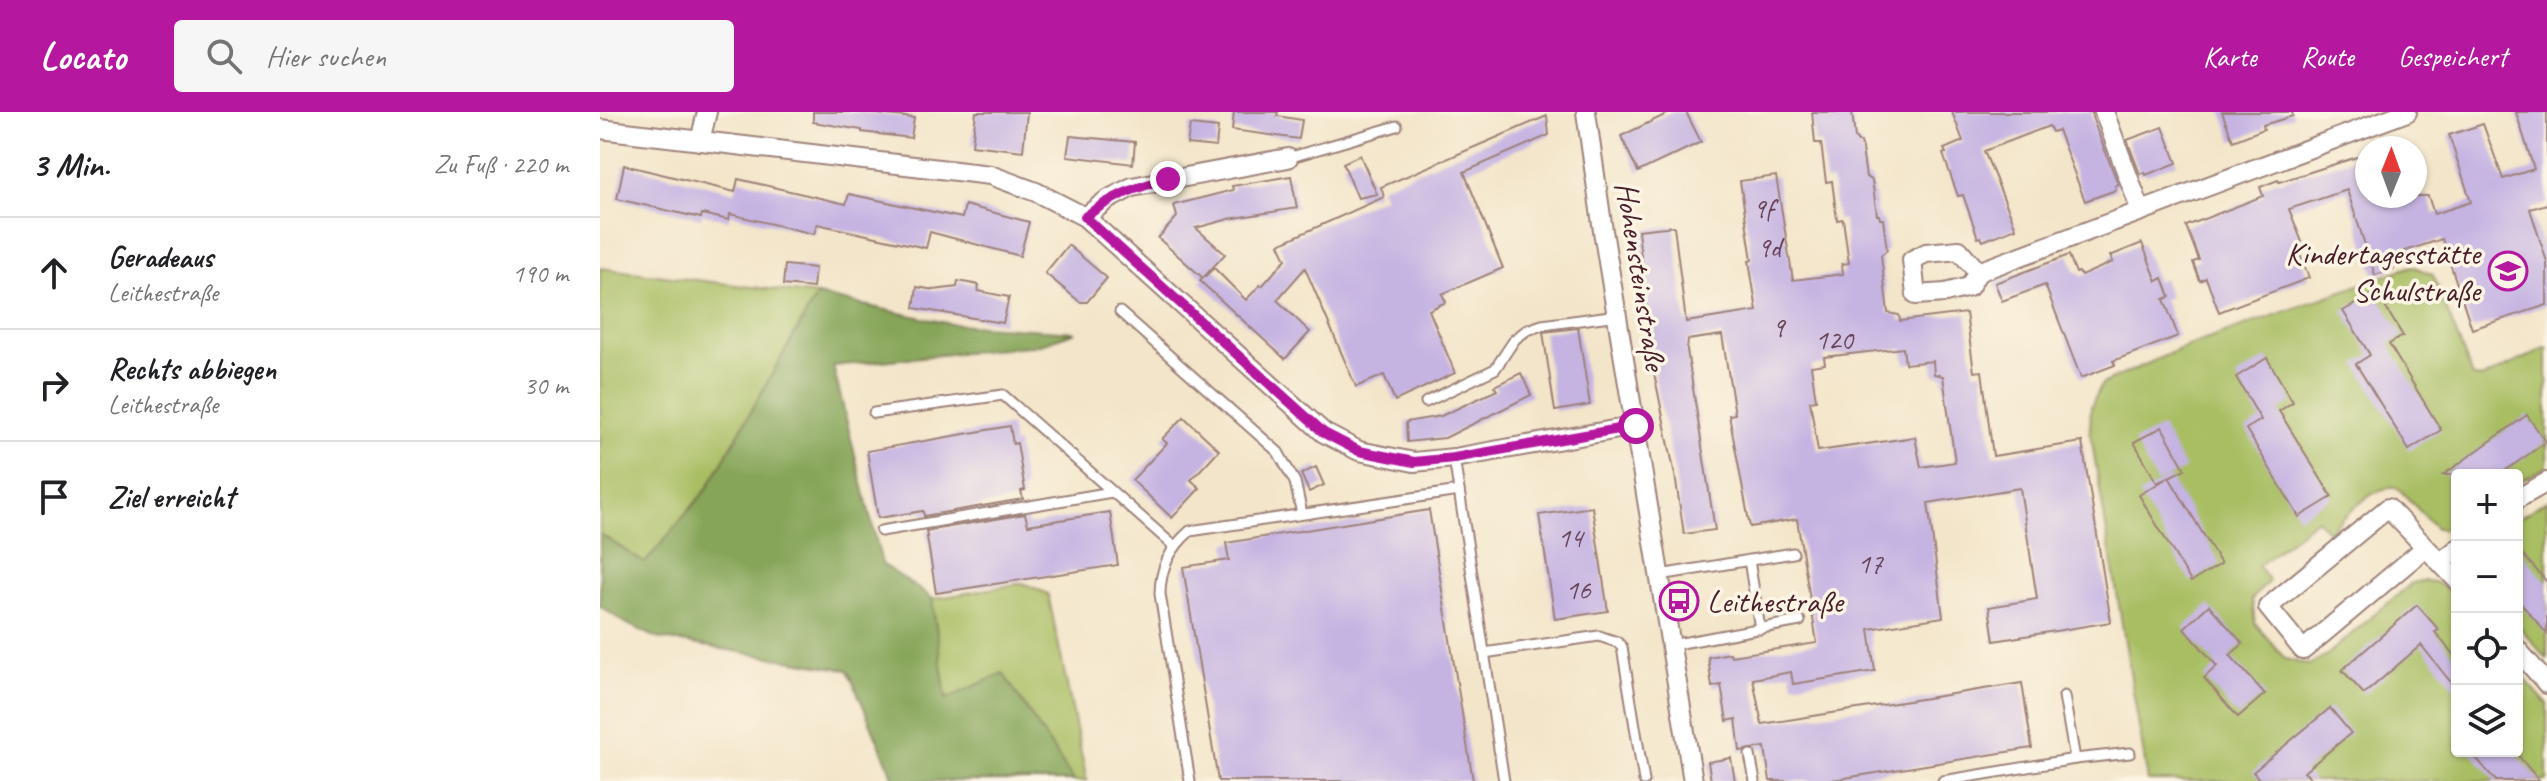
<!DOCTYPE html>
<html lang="de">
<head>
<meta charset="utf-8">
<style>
	:root { --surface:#fff; --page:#f6f6f6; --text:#202124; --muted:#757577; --line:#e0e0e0; --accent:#b5179e }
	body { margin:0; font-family:Caveat,sans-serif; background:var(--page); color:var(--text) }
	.controls { position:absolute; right:24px; bottom:24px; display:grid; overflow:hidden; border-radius:8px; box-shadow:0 2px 6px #0004 }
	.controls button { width:72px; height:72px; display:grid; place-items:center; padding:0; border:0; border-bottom:2px solid var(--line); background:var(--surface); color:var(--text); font:40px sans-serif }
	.compass { position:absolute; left:1755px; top:24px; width:72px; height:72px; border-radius:50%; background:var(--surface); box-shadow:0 2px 6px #0004; rotate:1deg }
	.stop { position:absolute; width:24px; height:24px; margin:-18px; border:6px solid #b5179e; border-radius:50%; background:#fff }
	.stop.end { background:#b5179e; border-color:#fff; box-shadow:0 2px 8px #0008 }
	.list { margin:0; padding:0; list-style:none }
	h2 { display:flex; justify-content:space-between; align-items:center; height:104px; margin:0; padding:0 32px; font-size:34px }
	h2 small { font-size:26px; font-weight:400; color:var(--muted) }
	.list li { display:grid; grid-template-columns:52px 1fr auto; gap:24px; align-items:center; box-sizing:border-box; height:112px; padding:0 32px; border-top:2px solid var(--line) }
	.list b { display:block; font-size:30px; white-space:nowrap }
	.list p { margin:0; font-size:26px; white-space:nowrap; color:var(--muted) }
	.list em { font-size:26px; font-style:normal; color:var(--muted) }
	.icon { flex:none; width:44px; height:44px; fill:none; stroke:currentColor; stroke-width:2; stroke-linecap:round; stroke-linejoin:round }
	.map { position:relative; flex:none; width:1947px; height:669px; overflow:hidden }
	header { display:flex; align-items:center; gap:48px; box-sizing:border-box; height:112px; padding:0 40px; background:var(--accent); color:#fff }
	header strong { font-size:38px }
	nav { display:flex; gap:44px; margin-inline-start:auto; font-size:28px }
	.search { width:560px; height:72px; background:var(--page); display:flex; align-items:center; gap:20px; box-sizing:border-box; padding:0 28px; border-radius:8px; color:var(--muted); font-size:30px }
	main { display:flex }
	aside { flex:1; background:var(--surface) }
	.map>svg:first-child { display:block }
</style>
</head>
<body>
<header>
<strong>Locato</strong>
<div class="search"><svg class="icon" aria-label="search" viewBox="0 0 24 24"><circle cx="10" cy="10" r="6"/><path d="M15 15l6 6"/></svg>Hier suchen</div>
<nav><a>Karte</a><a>Route</a><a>Gespeichert</a></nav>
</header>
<main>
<aside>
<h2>3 Min.<small>Zu Fuß · 220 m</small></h2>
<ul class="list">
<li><svg class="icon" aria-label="ahead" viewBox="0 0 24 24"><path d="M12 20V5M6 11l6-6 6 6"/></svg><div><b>Geradeaus</b><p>Leithestraße</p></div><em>190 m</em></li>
<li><svg class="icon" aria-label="right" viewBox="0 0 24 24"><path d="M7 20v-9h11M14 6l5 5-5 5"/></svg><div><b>Rechts abbiegen</b><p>Leithestraße</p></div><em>30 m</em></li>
<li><svg class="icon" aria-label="arrive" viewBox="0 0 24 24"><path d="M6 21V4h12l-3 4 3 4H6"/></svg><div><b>Ziel erreicht</b></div></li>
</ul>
</aside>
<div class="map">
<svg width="1947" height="669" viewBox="0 0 1947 669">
	<rect width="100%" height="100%" fill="#fcf5e5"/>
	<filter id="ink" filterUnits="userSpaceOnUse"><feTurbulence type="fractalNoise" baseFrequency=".0125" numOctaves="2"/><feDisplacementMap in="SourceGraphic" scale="16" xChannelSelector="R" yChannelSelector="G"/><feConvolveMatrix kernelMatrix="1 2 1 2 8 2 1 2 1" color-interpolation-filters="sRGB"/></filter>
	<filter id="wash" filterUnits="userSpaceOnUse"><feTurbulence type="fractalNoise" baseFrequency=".006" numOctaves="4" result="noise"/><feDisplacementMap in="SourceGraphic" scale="32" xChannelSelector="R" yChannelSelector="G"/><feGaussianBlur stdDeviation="1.8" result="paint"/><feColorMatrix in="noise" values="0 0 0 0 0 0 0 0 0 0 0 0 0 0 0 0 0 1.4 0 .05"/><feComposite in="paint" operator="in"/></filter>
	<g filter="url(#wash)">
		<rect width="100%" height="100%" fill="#f3e5c9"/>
		<g fill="#a9be63" stroke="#7a6e47" stroke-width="2">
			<path d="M1812,154L1833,163L1873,265L1883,266L1947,235V355L1917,371V363H1857V416C1849,419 1842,418 1835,415L1799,377C1776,369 1745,405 1728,420L1717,407L1658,454L1669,469L1652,487L1655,511L1685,547L1709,553L1728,542L1812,471C1833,465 1843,472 1857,488V639H1917V558L1947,592V669H1548L1490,318L1491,294L1502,272L1580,237Z"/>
			<path d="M0,156L217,183L107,377L45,452L0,422Z"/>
			<path d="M1947,388V547L1917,512V407Z"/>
			<path d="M423,471L448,482L487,669H474L403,562L346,588L332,487Z"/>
		</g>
		<path fill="#86a559" stroke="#686242" stroke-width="2" d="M217,183L351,212L476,220L438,233L233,254L282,452L332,486L346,587L403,561L474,669H295L248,558L57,526L23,510L0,494V422L45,451L107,377Z"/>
		<g id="blocks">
			<g fill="#c5b3e2" fill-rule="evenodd">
				<path d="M213,0H260L314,6L311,26L262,20V18L213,10Z"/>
				<path d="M376,0H427L423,39L372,33Z"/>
				<path d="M634,0H678L677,4L702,8L699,27L632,18Z"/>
				<path d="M1071,0H1086L1101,30L1038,60L1021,24Z"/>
				<path d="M1212,0H1252L1255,26L1258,30H1261L1266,65L1272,68L1277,103H1279L1280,107H1283L1287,138L1281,143L1288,201L1299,203L1300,209L1366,201L1374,260L1382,259L1393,344L1482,330L1511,510L1394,529L1389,495L1437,487L1420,376L1328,391L1343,505L1269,517L1275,559L1193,572L1191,560L1153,567L1162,612L1422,571L1432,636L1226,669H1170L1165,635L1140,639L1136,607L1127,609L1121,573L1112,575L1108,545L1130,541L1131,544L1217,531L1197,407L1150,415L1129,303L1135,302L1122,223L1088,228L1087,238L1115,418L1084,422L1075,363L1054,261L1038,118L1074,114L1086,210L1157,199L1149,149L1152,148L1140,69L1176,64L1193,168L1243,162L1242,152L1249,151L1243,107L1237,108L1232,69L1226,70L1221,31H1215ZM1303,236L1305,252L1333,249L1334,262L1343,264L1355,350L1321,355L1315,325L1218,339L1210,289L1216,288L1211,254L1225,252L1224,245Z"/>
				<path d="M1352,0H1492V5L1518,72L1515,74L1516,78L1485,89L1458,18L1452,20L1449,14L1384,39L1416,116L1383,129L1381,125L1378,126L1363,83L1358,84L1343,42L1346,41L1344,37L1363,29Z"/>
				<path d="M1622,0H1692L1693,4L1663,13L1664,17L1633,29Z"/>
				<path d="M1916,0H1947V92L1930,97L1947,150V193L1872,217L1842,127L1790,144L1794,157L1775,163L1747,78L1689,97L1702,130L1696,132L1709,166L1619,200L1606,166L1600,169L1593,150L1599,148L1586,114L1663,84L1660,75L1678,68L1679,70L1757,45L1767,75V84H1828L1834,102L1871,90L1849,23L1883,12L1903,67L1934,57Z"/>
				<path d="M947,4L949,23L864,60L903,156L842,182L846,190L829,198L855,261L795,289L784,263L756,275L705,156L677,188L710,220L685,247L600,169L614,156L646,188L660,173L662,174L686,147L679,132L784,85L781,75Z"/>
				<path d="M590,13L618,16L616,35L587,32Z"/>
				<path d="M1563,15L1577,51L1546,63L1545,60L1540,62L1527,28Z"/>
				<path d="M470,24L535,30L533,52L467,44Z"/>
				<path d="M760,43L777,82L758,86L743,51Z"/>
				<path d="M24,53L135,80L138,67L246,92L249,82L362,106L365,93L429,110L420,144L330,120L326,136L217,112L214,122L130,102L129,108L102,102L101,106L17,87Z"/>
				<path d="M691,64L697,96L629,107L596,116L625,142L603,166L558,126L577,105L574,93L633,78L632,74Z"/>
				<path d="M1542,131L1557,169L1563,166L1570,185L1564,187L1578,224L1513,249L1515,253L1481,266L1445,173L1402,189L1395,171L1469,143L1476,161L1479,160L1481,164L1513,150L1510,144Z"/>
				<path d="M468,133L507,166L487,190H480L445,161Z"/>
				<path d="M185,153L215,156L213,176L183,173Z"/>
				<path d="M358,169L379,173L378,179L409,185L403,211L314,196L317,175L334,178L357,175Z"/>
				<path d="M1776,180L1803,224L1789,232L1841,318L1809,338L1756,252L1770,243L1743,199Z"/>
				<path d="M978,216L990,293L955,299L943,220Z"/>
				<path d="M1667,246L1693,290L1679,299L1732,385L1699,405L1646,317L1661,308L1636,265Z"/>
				<path d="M921,261L931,283L845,326L807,330L806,310L841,304L897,278L894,274Z"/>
				<path d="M1927,303L1946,330L1899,363H1843Z"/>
				<path d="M584,305L619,338L591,368L600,376L572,406L532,368L567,331L562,327Z"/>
				<path d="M410,314L413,332L417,331L425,378L421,379L423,387L324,404L323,399L278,406L267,339Z"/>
				<path d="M1562,315L1585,357L1557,371L1534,330Z"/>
				<path d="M716,355L724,373L709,380L701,362Z"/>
				<path d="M1569,365L1621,452L1591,470L1539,383Z"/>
				<path d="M992,395L1008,499L955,507L939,403Z"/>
				<path d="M829,398L873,669H618L583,455L629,448L626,431Z"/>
				<path d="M510,400L518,453L336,481L326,419L425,402L428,413Z"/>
				<path d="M1917,436L1947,470V522L1917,487Z"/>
				<path d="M1609,493L1643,532L1630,543L1665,582L1638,605L1604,566L1617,554L1584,516Z"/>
				<path d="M1817,493L1839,518L1835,520L1857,547V578L1821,533L1764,582L1742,558Z"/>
				<path d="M1730,596L1751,621L1704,660L1714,669H1661L1653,660Z"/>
				<path d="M1870,639H1914L1940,669H1896Z"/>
				<path d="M1131,646L1135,669H1111L1108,650Z"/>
			</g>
		</g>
	</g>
	<g filter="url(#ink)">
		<use href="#blocks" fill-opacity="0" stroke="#9e827a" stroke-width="2"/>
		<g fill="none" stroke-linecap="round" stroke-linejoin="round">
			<defs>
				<g id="lane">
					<path d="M688,46L797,14"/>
					<path d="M520,200L678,340L695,370L702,402"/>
					<path d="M826,290L895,257L915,227L927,218L942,213L1018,203"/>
					<path d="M274,301L403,283L575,435"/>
					<path d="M854,346L904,669"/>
					<path d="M281,419L512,380"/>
					<path d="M1149,448L1160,517"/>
					<path d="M1060,463L1193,441"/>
					<path d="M1071,533L1200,509"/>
					<path d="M884,541L999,524L1017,530L1022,535L1044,669"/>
					<path d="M1464,584L1475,647"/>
					<path d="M1150,643L1155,669"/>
					<path d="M590,669L560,482C560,456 570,436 590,419L859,379"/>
					<path d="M1343,669L1475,647L1530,641"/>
				</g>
				<g id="street">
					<path d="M986,0L1003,119L1093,669"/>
					<path d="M1504,0L1541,99"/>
					<path d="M0,17L390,63L436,80L485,105L724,321L759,339L814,350L854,346L1036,314"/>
					<path d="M100,29L107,0"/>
					<path d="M485,105L507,88L532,75L688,46"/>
					<path d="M1378,160L1369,175L1345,181L1316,183L1312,148L1326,141L1359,138L1378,160L1807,0"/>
					<path d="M1917,387L1947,370"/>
					<path d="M1825,436L1703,538L1668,495L1788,396L1857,468"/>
					<path d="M1841,450L1857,437"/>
					<path d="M1917,537L1947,572"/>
				</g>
			</defs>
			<use href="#lane" stroke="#9e827a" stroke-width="13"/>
			<use href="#street" stroke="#9e827a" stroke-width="22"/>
			<use href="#lane" stroke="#fff" stroke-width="9"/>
			<use href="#street" stroke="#fff" stroke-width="18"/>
		</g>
	</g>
	<g fill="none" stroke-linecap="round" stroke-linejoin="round" filter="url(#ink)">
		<path stroke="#b5179e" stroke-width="10" d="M568,67C535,75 511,85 485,105L724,321L759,339L814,350L854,346L1036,314"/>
	</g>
	<defs>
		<symbol id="school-ring" viewBox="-11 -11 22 22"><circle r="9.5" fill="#fcf5e5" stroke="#b5179e" stroke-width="1.5"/><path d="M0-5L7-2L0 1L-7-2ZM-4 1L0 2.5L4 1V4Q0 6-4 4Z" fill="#b5179e"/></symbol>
		<symbol id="bus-ring" viewBox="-11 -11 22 22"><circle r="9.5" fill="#fcf5e5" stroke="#b5179e" stroke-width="1.5"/><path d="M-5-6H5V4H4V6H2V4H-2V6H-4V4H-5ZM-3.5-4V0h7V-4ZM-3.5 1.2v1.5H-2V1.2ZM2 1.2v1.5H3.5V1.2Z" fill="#b5179e"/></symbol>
	</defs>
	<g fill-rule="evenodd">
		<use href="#school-ring" x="1886" y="137" width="44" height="44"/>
		<use href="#bus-ring" x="1057" y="467" width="44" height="44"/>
	</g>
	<g text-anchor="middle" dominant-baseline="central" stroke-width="7" stroke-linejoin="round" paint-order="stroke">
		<g font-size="28" fill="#694459">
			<text x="1163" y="96">9f</text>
			<text x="1169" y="135">9d</text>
			<text x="1178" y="215">9</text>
			<text x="1234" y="227">120</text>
			<text x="970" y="425">14</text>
			<text x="1270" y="451">17</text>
			<text x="978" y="477">16</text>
		</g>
		<g font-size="32" fill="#4a1f2b" stroke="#fcf5e5" text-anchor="end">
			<text x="1880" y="141">Kindertagesstätte<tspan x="1880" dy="37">Schulstraße</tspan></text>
			<text x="1107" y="489" text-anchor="start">Leithestraße</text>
		</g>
		<g font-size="32" fill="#4a1f2b" stroke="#fcf5e5">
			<text transform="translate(1041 164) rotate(81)">Hohensteinstraße</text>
		</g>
	</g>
</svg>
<div class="controls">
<button>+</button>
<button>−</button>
<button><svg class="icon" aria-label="locate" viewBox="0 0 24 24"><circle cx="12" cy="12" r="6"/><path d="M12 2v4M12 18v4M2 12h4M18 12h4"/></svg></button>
<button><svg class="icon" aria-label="layers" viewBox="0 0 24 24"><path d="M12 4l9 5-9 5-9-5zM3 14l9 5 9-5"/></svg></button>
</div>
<svg class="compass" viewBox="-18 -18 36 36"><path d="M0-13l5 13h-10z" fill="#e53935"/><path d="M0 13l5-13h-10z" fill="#757577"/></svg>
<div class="stop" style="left:1036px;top:314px"></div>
<div class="stop end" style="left:568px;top:67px"></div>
</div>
</main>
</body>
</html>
